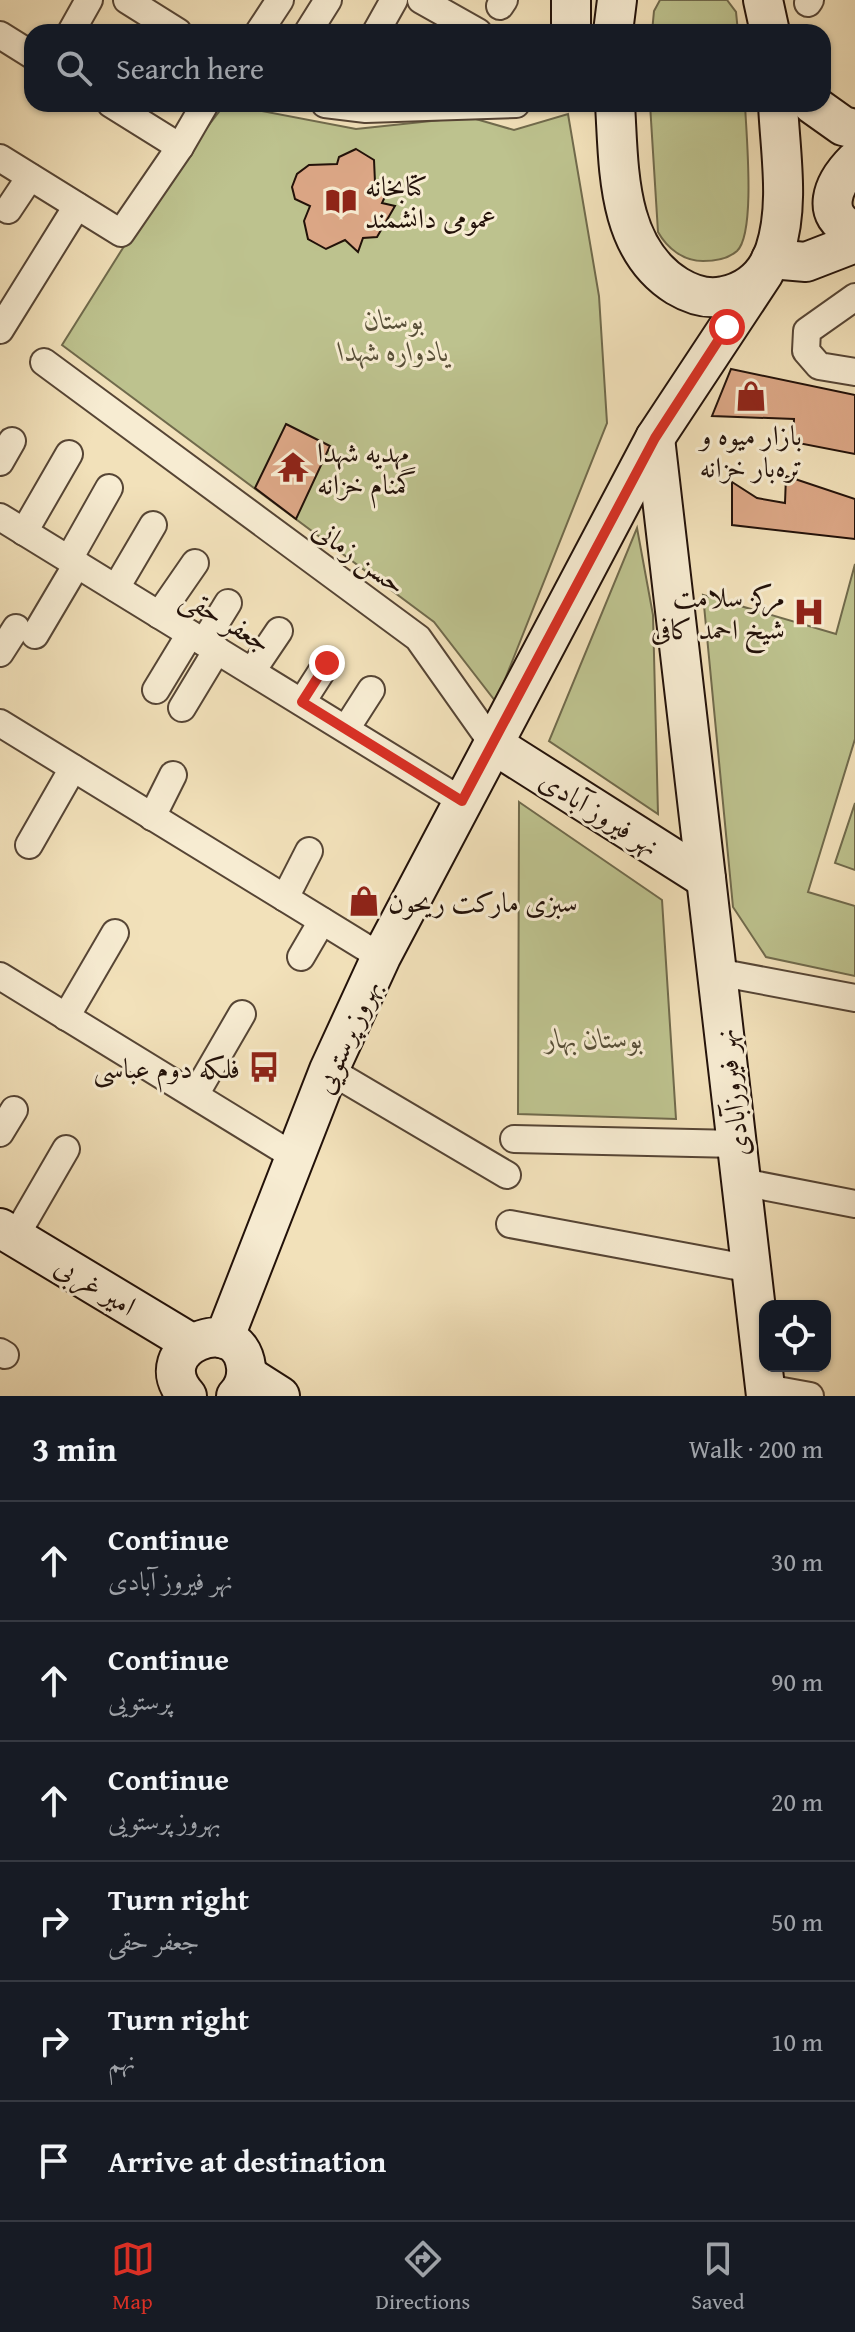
<!DOCTYPE html>
<html lang="en">
<head>
<meta charset="utf-8">
<style>
	:root { --surface:#171b24; --page:#20242c; --text:#f1f3f6; --muted:#9ea1a6; --line:#363941; --accent:#d93025 }
	body { margin:0; font-family:"Gentium Book Plus",Amiri,serif; background:var(--page); color:var(--text) }
	.controls { position:absolute; right:24px; bottom:24px; display:grid; overflow:hidden; border-radius:16px; box-shadow:0 2px 6px #0004 }
	.controls button { width:72px; height:72px; display:grid; place-items:center; padding:0; border:0; border-bottom:2px solid var(--line); background:var(--surface); color:var(--text); font:40px sans-serif }
	.stop { position:absolute; width:24px; height:24px; margin:-18px; border:6px solid #d93025; border-radius:50%; background:#fff }
	.stop.end { background:#d93025; border-color:#fff; box-shadow:0 2px 8px #0008 }
	.list { margin:0; padding:0; list-style:none }
	h2 { display:flex; justify-content:space-between; align-items:center; height:104px; margin:0; padding:0 32px; font-size:34px }
	h2 small { font-size:26px; font-weight:400; color:var(--muted) }
	.list li { display:grid; grid-template-columns:52px 1fr auto; gap:24px; align-items:center; box-sizing:border-box; height:120px; padding:0 32px; border-top:2px solid var(--line) }
	.list b { display:block; font-size:30px; white-space:nowrap }
	.list p { margin:0; font-size:26px; white-space:nowrap; color:var(--muted) }
	.list em { font-size:26px; font-style:normal; color:var(--muted) }
	.icon { flex:none; width:44px; height:44px; fill:none; stroke:currentColor; stroke-width:2; stroke-linecap:round; stroke-linejoin:round }
	.map { position:relative; flex:none; width:855px; height:1396px; overflow:hidden }
	.search { position:absolute; background:var(--surface); box-shadow:0 2px 6px #0004; left:24px; right:24px; top:24px; height:88px; display:flex; align-items:center; gap:20px; box-sizing:border-box; padding:0 28px; border-radius:24px; color:var(--muted); font-size:30px }
	.sheet { height:824px; background:var(--surface) }
	nav { display:flex; justify-content:space-around; align-items:center; box-sizing:border-box; height:112px; border-top:2px solid var(--line); background:var(--surface); font-size:22px; color:var(--muted) }
	nav a { display:grid; justify-items:center; gap:4px }
	nav .on { color:var(--accent) }
	.map>svg:first-child { display:block }
</style>
</head>
<body>
<div class="map">
<svg width="855" height="1396" viewBox="0 0 855 1396">
	<rect width="100%" height="100%" fill="#f2e1ba"/>
	<filter id="stains"><feTurbulence type="fractalNoise" baseFrequency=".0025" numOctaves="4"/><feColorMatrix values="0 0 0 0 .2 0 0 0 0 .09 0 0 0 0 .02 0 0 0 .5 -.17"/></filter>
	<radialGradient id="worn" r=".72"><stop offset=".6" stop-color="#630" stop-opacity="0"/><stop offset="1" stop-color="#630" stop-opacity=".3"/></radialGradient>
	<g fill="#bdc28e" stroke="#706a4c" stroke-width="2">
		<path d="M660,0H727L736,12L738,32H652L654,11Z"/>
		<path d="M225,104L356,129L469,117L514,130L568,114L599,296L607,423L496,702L434,622L62,345L160,189Z"/>
		<path d="M650,104H745C746,132 756,233 737,251C728,259 714,261 703,261C683,261 667,248 658,232Z"/>
		<path d="M637,528L653,615L658,814L549,741Z"/>
		<path d="M855,564V739L808,892L855,906V976L766,957L733,907L703,595L836,634Z"/>
		<path d="M519,802L662,900L676,1119L518,1114Z"/>
		<path d="M855,803V870L835,863Z"/>
	</g>
	<g fill="#dca786" stroke="#221109" stroke-width="2">
		<path d="M356,149L374,160L375,182L390,186L382,203L395,206L377,237L363,238L358,252L345,240L326,249L308,239L304,221L310,206L295,199L292,187L297,174L309,165L337,164L339,157Z"/>
		<path d="M731,369L855,395V454L793,442L794,419L712,416Z"/>
		<path d="M286,424L330,446L296,519L255,488Z"/>
		<path d="M786,476L855,499V539L732,525V482L757,498L785,503Z"/>
	</g>
	<g fill="none" stroke-linecap="round" stroke-linejoin="round">
		<defs>
			<g id="street">
				<path d="M127,0L178,32"/>
				<path d="M421,0L478,32"/>
				<path d="M808,3L810,0"/>
				<path d="M500,6L504,0"/>
				<path d="M71,32L89,0"/>
				<path d="M259,32L280,0"/>
				<path d="M308,32L328,0"/>
				<path d="M376,32L394,0"/>
				<path d="M0,35L32,55"/>
				<path d="M111,104L180,147"/>
				<path d="M325,104L366,109L516,104"/>
				<path d="M0,158L121,233L180,147L205,104"/>
				<path d="M8,210L30,177"/>
				<path d="M855,297L807,331L806,351L819,366L855,372"/>
				<path d="M0,330L77,206"/>
				<path d="M44,362L418,638L493,744"/>
				<path d="M0,462L12,441"/>
				<path d="M0,517L462,801"/>
				<path d="M24,532L69,454"/>
				<path d="M69,559L109,488"/>
				<path d="M116,588L153,525"/>
				<path d="M159,615L195,563"/>
				<path d="M35,635L77,564"/>
				<path d="M204,642L228,603"/>
				<path d="M0,653L16,628"/>
				<path d="M252,671L279,631"/>
				<path d="M156,690L190,634"/>
				<path d="M302,702L327,663"/>
				<path d="M182,708L217,650"/>
				<path d="M0,723L381,957"/>
				<path d="M346,729L371,690"/>
				<path d="M152,817L173,775"/>
				<path d="M29,845L73,768"/>
				<path d="M285,898L309,851"/>
				<path d="M301,957L322,921"/>
				<path d="M717,972L855,998"/>
				<path d="M0,976L295,1157"/>
				<path d="M66,1017L115,933"/>
				<path d="M329,1070L507,1175"/>
				<path d="M195,1095L242,1014"/>
				<path d="M0,1133L14,1110"/>
				<path d="M514,1139L737,1144"/>
				<path d="M742,1182L855,1204"/>
				<path d="M510,1224L752,1269"/>
				<path d="M15,1237L66,1149"/>
				<path d="M0,1352L5,1355"/>
				<path d="M766,1388L810,1396"/>
			</g>
			<g id="secondary">
				<path d="M763,0L770,32"/>
				<path d="M571,32V0"/>
				<path d="M613,32L617,0"/>
				<path d="M615,104C619,168 616,248 677,286C692,295 707,300 724,296C749,291 767,274 775,250C790,204 780,151 778,104"/>
				<path d="M812,104L843,126L855,129"/>
				<path d="M855,161C833,183 818,216 855,231"/>
				<path d="M771,259L806,262L855,243"/>
				<path d="M655,438L766,1396"/>
				<path d="M493,744L706,879"/>
				<path d="M0,1228L191,1343"/>
				<path d="M224,1339L329,1070L381,957L655,438L764,273"/>
				<path d="M247,1375L280,1396"/>
				<path d="M187,1396C144,1348 239,1308 246,1367C247,1378 244,1388 236,1396"/>
			</g>
		</defs>
		<use href="#street" stroke="#564535" stroke-width="30"/>
		<use href="#secondary" stroke="#221109" stroke-width="42"/>
		<use href="#street" stroke="#f7ecd2" stroke-width="26"/>
		<use href="#secondary" stroke="#f7ecd2" stroke-width="38"/>
	</g>
	<g fill="none" stroke-linecap="round" stroke-linejoin="round">
		<path stroke="#d93025" stroke-width="10" d="M327,663L302,702L462,801L655,438L727,327"/>
	</g>
	<defs>
		<symbol id="library-bare" viewBox="-9 -9 18 18"><path d="M-6-4Q-3-5.5-.7-3.5V5Q-3 3-6 4ZM6-4Q3-5.5 .7-3.5V5Q3 3 6 4Z" fill="#8f2418" stroke="#f7ecd2" stroke-width="2.5" paint-order="stroke"/></symbol>
		<symbol id="shop-bare" viewBox="-9 -9 18 18"><path d="M-5-2.5h2.3a2.7 3.5 0 0 1 5.4 0H5L5.5 6h-11ZM-1.5-2.5h3a1.5 2.3 0 0 0-3 0Z" fill="#8f2418" stroke="#f7ecd2" stroke-width="2.5" paint-order="stroke"/></symbol>
		<symbol id="temple-bare" viewBox="-9 -9 18 18"><path d="M0-6L5-2H3V0L6.5 2.5H4V6H1.5V3h-3V6H-4V2.5H-6.5L-3 0V-2H-5Z" fill="#8f2418" stroke="#f7ecd2" stroke-width="2.5" paint-order="stroke"/></symbol>
		<symbol id="hospital-bare" viewBox="-9 -9 18 18"><path d="M-5-5h3v3.5h4V-5h3V5h-3V1.5h-4V5h-3Z" fill="#8f2418" stroke="#f7ecd2" stroke-width="2.5" paint-order="stroke"/></symbol>
		<symbol id="bus-bare" viewBox="-9 -9 18 18"><path d="M-5-6H5V4H4V6H2V4H-2V6H-4V4H-5ZM-3.5-4V0h7V-4ZM-3.5 1.2v1.5H-2V1.2ZM2 1.2v1.5H3.5V1.2Z" fill="#8f2418" stroke="#f7ecd2" stroke-width="2.5" paint-order="stroke"/></symbol>
	</defs>
	<g fill-rule="evenodd">
		<use href="#library-bare" x="319" y="179" width="44" height="44"/>
		<use href="#shop-bare" x="729" y="374" width="44" height="44"/>
		<use href="#temple-bare" x="271" y="445" width="44" height="44"/>
		<use href="#hospital-bare" x="787" y="590" width="44" height="44"/>
		<use href="#shop-bare" x="342" y="879" width="44" height="44"/>
		<use href="#bus-bare" x="242" y="1045" width="44" height="44"/>
	</g>
	<g text-anchor="middle" dominant-baseline="central" stroke-width="6" stroke-linejoin="round" paint-order="stroke">
		<g font-size="28" fill="#221109" stroke="#f7ecd2" text-anchor="start">
			<text x="365" y="185">کتابخانه<tspan x="365" dy="32">عمومی دانشمند</tspan></text>
			<text x="751" y="434" text-anchor="middle">بازار میوه و<tspan x="751" dy="32">تره‌بار خزانه</tspan></text>
			<text x="317" y="451">مهدیه شهدا<tspan x="317" dy="32">گمنام خزانه</tspan></text>
			<text x="785" y="596" text-anchor="end">مرکز سلامت<tspan x="785" dy="32">شیخ احمد کافی</tspan></text>
			<text x="388" y="901">سبزی مارکت ریحون</text>
			<text x="240" y="1067" text-anchor="end">فلکه دوم عباسی</text>
		</g>
		<g font-size="28" font-style="italic" fill="#584f38" stroke="#f7ecd2">
			<text x="394" y="318">بوستان<tspan x="394" dy="32">یادواره شهدا</tspan></text>
			<text x="594" y="1037">بوستان بهار</text>
		</g>
		<g font-size="28" fill="#221109" stroke="#f7ecd2">
			<text transform="translate(360 556) rotate(36)">حسن زمانی</text>
			<text transform="translate(227 619) rotate(31)">جعفر حقی</text>
			<text transform="translate(600 812) rotate(32)">نهر فیروز آبادی</text>
			<text transform="translate(346 1036) rotate(-66)">بهروز پرستویی</text>
			<text transform="translate(731 1093) rotate(-97)">نهر فیروزآبادی</text>
			<text transform="translate(96 1285) rotate(31)">امیر غربی</text>
		</g>
	</g>
	<rect width="100%" height="100%" filter="url(#stains)"/>
	<rect width="100%" height="100%" fill="url(#worn)"/>
</svg>
<div class="controls">
<button><svg class="icon" aria-label="locate" viewBox="0 0 24 24"><circle cx="12" cy="12" r="6"/><path d="M12 2v4M12 18v4M2 12h4M18 12h4"/></svg></button>
</div>
<div class="stop" style="left:727px;top:327px"></div>
<div class="stop end" style="left:327px;top:663px"></div>
<div class="search"><svg class="icon" aria-label="search" viewBox="0 0 24 24"><circle cx="10" cy="10" r="6"/><path d="M15 15l6 6"/></svg>Search here</div>
</div>
<section class="sheet">
<h2>3 min<small>Walk · 200 m</small></h2>
<ul class="list">
<li><svg class="icon" aria-label="ahead" viewBox="0 0 24 24"><path d="M12 20V5M6 11l6-6 6 6"/></svg><div><b>Continue</b><p>نهر فیروز آبادی</p></div><em>30 m</em></li>
<li><svg class="icon" aria-label="ahead" viewBox="0 0 24 24"><path d="M12 20V5M6 11l6-6 6 6"/></svg><div><b>Continue</b><p>پرستویی</p></div><em>90 m</em></li>
<li><svg class="icon" aria-label="ahead" viewBox="0 0 24 24"><path d="M12 20V5M6 11l6-6 6 6"/></svg><div><b>Continue</b><p>بهروز پرستویی</p></div><em>20 m</em></li>
<li><svg class="icon" aria-label="right" viewBox="0 0 24 24"><path d="M7 20v-9h11M14 6l5 5-5 5"/></svg><div><b>Turn right</b><p>جعفر حقی</p></div><em>50 m</em></li>
<li><svg class="icon" aria-label="right" viewBox="0 0 24 24"><path d="M7 20v-9h11M14 6l5 5-5 5"/></svg><div><b>Turn right</b><p>نهم</p></div><em>10 m</em></li>
<li><svg class="icon" aria-label="arrive" viewBox="0 0 24 24"><path d="M6 21V4h12l-3 4 3 4H6"/></svg><div><b>Arrive at destination</b></div></li>
</ul>
</section>
<nav>
<a class="on"><svg class="icon" aria-label="map" viewBox="0 0 24 24"><path d="M3 6l6-2 6 2 6-2v14l-6 2-6-2-6 2zM9 4v14M15 6v14"/></svg>Map</a>
<a><svg class="icon" aria-label="directions" viewBox="0 0 24 24"><path d="M12 3l9 9-9 9-9-9zM9 14v-3h6M13 9l2 2-2 2"/></svg>Directions</a>
<a><svg class="icon" aria-label="saved" viewBox="0 0 24 24"><path d="M7 4h10v16l-5-4-5 4z"/></svg>Saved</a>
</nav>
</body>
</html>
